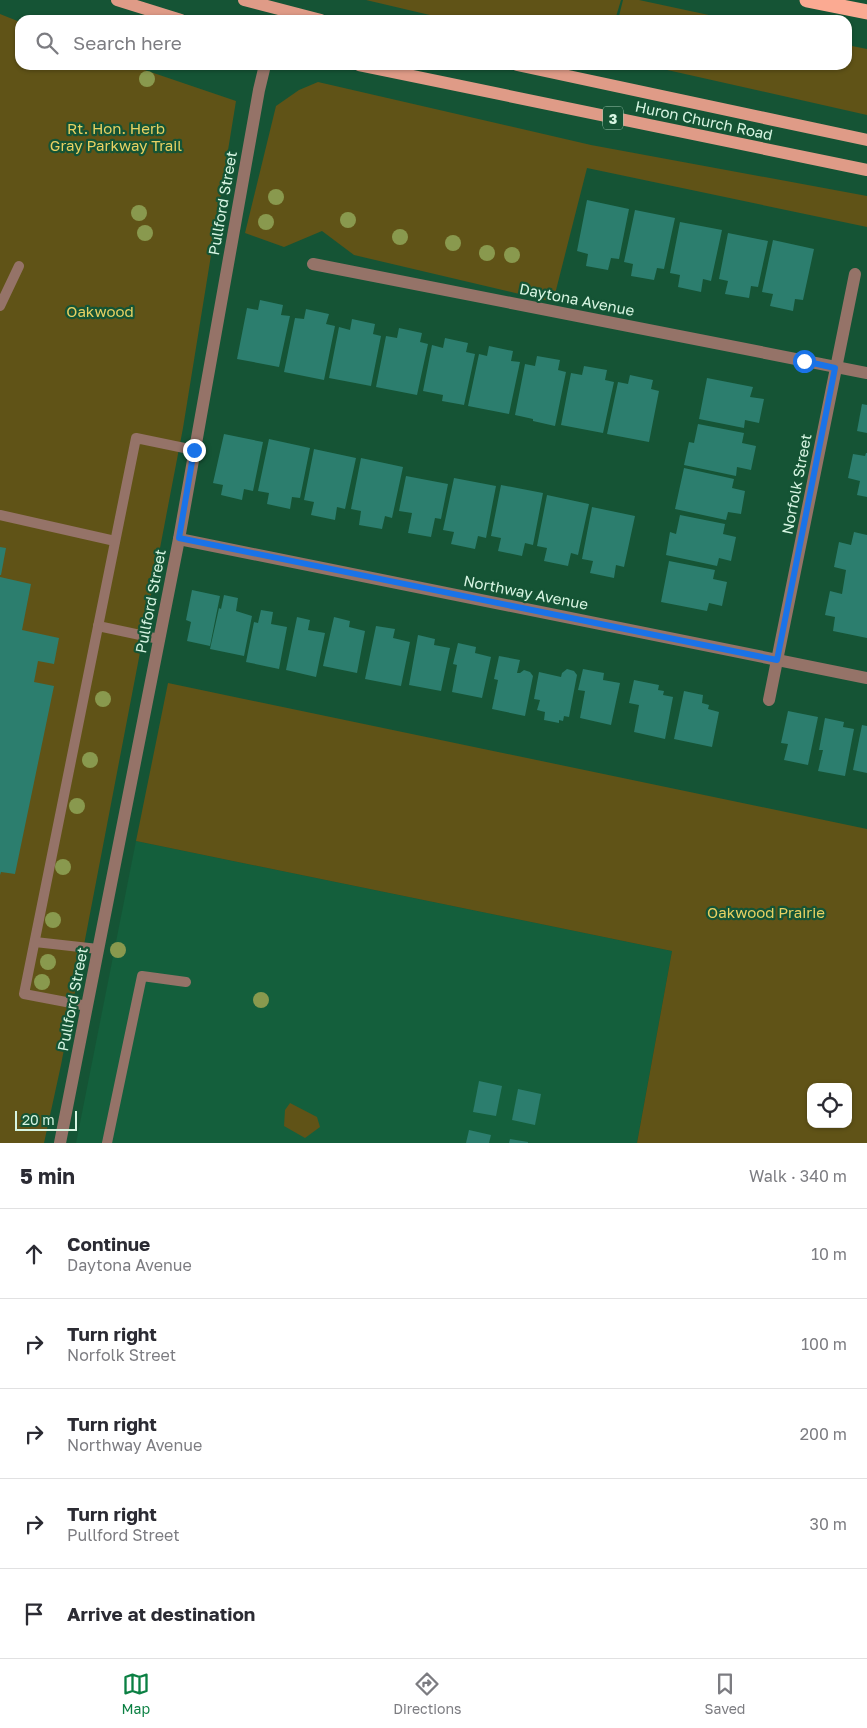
<!DOCTYPE html>
<html lang="en">
<head>
<meta charset="utf-8">
<style>
	:root { --surface:#fff; --page:#f2f2f3; --text:#2b2b33; --muted:#7c7c81; --line:#e1e1e2; --accent:#0b8043 }
	body { margin:0; font-family:"Golos Text",sans-serif; background:var(--page); color:var(--text) }
	.controls { position:absolute; right:15px; bottom:15px; display:grid; overflow:hidden; border-radius:10px; box-shadow:0 1px 4px #0004 }
	.controls button { width:45px; height:45px; display:grid; place-items:center; padding:0; border:0; border-bottom:1px solid var(--line); background:var(--surface); color:var(--text); font:25px sans-serif }
	.scale { position:absolute; left:15px; bottom:12px; width:62px; box-sizing:border-box; padding-left:5px; border:2px solid #d7f5e2; border-top:0; font-size:14px; line-height:18px; white-space:nowrap; color:#d7f5e2; -webkit-text-stroke:4px #155435; paint-order:stroke }
	.stop { position:absolute; width:15px; height:15px; margin:-11px; border:4px solid #1a73e8; border-radius:50%; background:#fff }
	.stop.end { background:#1a73e8; border-color:#fff; box-shadow:0 1px 5px #0008 }
	.list { margin:0; padding:0; list-style:none }
	h2 { display:flex; justify-content:space-between; align-items:center; height:65px; margin:0; padding:0 20px; font-size:21px }
	h2 small { font-size:16px; font-weight:400; color:var(--muted) }
	.list li { display:grid; grid-template-columns:32px 1fr auto; gap:15px; align-items:center; box-sizing:border-box; height:90px; padding:0 20px; border-top:1px solid var(--line) }
	.list b { display:block; font-size:19px; white-space:nowrap }
	.list p { margin:0; font-size:16px; white-space:nowrap; color:var(--muted) }
	.list em { font-size:16px; font-style:normal; color:var(--muted) }
	.icon { flex:none; width:28px; height:28px; fill:none; stroke:currentColor; stroke-width:2; stroke-linecap:round; stroke-linejoin:round }
	.map { position:relative; flex:none; width:867px; height:1143px; overflow:hidden }
	.search { position:absolute; background:var(--surface); box-shadow:0 1px 4px #0004; left:15px; right:15px; top:15px; height:55px; display:flex; align-items:center; gap:12px; box-sizing:border-box; padding:0 18px; border-radius:15px; color:var(--muted); font-size:19px }
	.sheet { height:515px; background:var(--surface) }
	nav { display:flex; justify-content:space-around; align-items:center; box-sizing:border-box; height:70px; border-top:1px solid var(--line); background:var(--surface); font-size:14px; color:var(--muted) }
	nav a { display:grid; justify-items:center; gap:2px }
	nav .on { color:var(--accent) }
	.map>svg:first-child { display:block }
</style>
</head>
<body>
<div class="map">
<svg width="867" height="1143" viewBox="0 0 867 1143">
	<rect width="100%" height="100%" fill="#155435"/>
	<path fill="#145f3c" d="M136,841L672,951L637,1143H76Z"/>
	<g fill="#605317" fill-rule="evenodd">
		<path d="M366,0H621L615,20H451Z"/>
		<path d="M623,0H639L732,20H618Z"/>
		<path d="M0,14L20,22V65H130L236,101L183,428L61,1065L44,1143H0Z"/>
		<path d="M847,45L867,49V115L645,65H847Z"/>
		<path d="M318,82L591,145L867,196V227L587,168L553,302L354,255L322,231L284,247L245,233L276,106L299,90Z"/>
		<path d="M168,683L867,829V1143H637L672,951L136,841ZM811,1087H848V1124H811Z"/>
		<path d="M290,1103L317,1117L320,1127L305,1138L284,1126L285,1110Z"/>
	</g>
	<g fill="#2c7e6e">
		<path d="M587,200L629,209L619,259L611,258L608,270L586,266L588,254L577,251Z"/>
		<path d="M635,210L675,218L664,269L657,268L654,280L631,276L633,264L624,262Z"/>
		<path d="M680,222L722,230L711,281L703,279L701,292L678,287L680,275L670,273Z"/>
		<path d="M728,233L768,241L758,287L751,286L749,298L725,294L728,281L719,279Z"/>
		<path d="M773,240L814,249L803,300L795,299L793,311L770,306L773,294L762,292Z"/>
		<path d="M260,300L283,305L281,315L290,316L279,367L237,359L247,308L258,310Z"/>
		<path d="M306,309L329,314L326,324L335,326L324,380L284,372L295,318L304,319Z"/>
		<path d="M352,319L375,324L373,334L381,336L371,386L329,378L339,327L350,330Z"/>
		<path d="M399,328L422,333L420,342L428,344L417,395L376,387L386,336L397,338Z"/>
		<path d="M445,338L468,343L466,352L475,354L464,405L442,401L443,395L423,391L432,345L443,348Z"/>
		<path d="M489,346L513,351L511,361L520,362L509,414L468,406L479,354L487,356Z"/>
		<path d="M537,356L560,360L558,370L566,372L555,426L533,421V419L515,415L525,364L535,366Z"/>
		<path d="M584,366L607,370L605,380L614,382L603,433L561,425L571,373L582,375Z"/>
		<path d="M630,375L653,380L651,389L659,391L649,442L607,434L618,382L628,384Z"/>
		<path d="M707,378L753,387L750,397L764,399L759,423L745,420L744,428L699,419Z"/>
		<path d="M862,404L867,405V433L857,431Z"/>
		<path d="M698,424L744,433L742,443L756,446L751,470L737,467L736,476L684,465L689,442L694,443Z"/>
		<path d="M224,434L263,442L253,491L244,489L242,500L221,495L223,485L213,483Z"/>
		<path d="M269,439L310,448L300,498L292,497L290,509L267,504L269,493L258,491Z"/>
		<path d="M314,449L356,458L345,509L337,507L335,520L311,515L314,502L304,500Z"/>
		<path d="M866,453H867V497L857,495L860,481L848,478L853,454L865,456Z"/>
		<path d="M361,458L403,467L392,518L385,516L382,529L359,525L361,511L351,509Z"/>
		<path d="M684,468L734,479L732,488L745,491L741,514L728,512L726,520L675,509Z"/>
		<path d="M406,476L448,484L441,519L435,518L431,537L408,533L412,513L399,511Z"/>
		<path d="M454,478L496,486L486,538L478,536L475,549L451,544L454,532L443,530Z"/>
		<path d="M501,485L543,493L533,545L525,543L522,556L498,551L501,538L491,536Z"/>
		<path d="M547,495L589,504L578,555L571,553L568,566L544,561L547,548L537,546Z"/>
		<path d="M592,507L635,516L624,567L616,565L614,578L590,573L593,561L582,559Z"/>
		<path d="M680,515L725,524L723,534L736,537L731,561L719,558L717,566L666,555L670,532L676,534Z"/>
		<path d="M854,532L867,535V638L833,631L835,617L825,615L830,591L842,594L846,570L834,567L839,542L851,545Z"/>
		<path d="M0,547L6,548L1,575H0Z"/>
		<path d="M669,561L715,570L713,579L727,582L722,606L709,603L707,611L661,602Z"/>
		<path d="M0,577L31,584L22,630L59,638L54,664L38,661L34,682L54,686L15,874L1,872L0,875Z"/>
		<path d="M192,590L220,596L210,646L187,641L191,622L186,620Z"/>
		<path d="M224,595L238,598L236,611L252,616L244,656L210,649L219,608L221,609Z"/>
		<path d="M261,610L273,612L271,624L287,627L279,669L246,662L254,622L258,623Z"/>
		<path d="M297,617L310,620L308,630L325,633L316,677L286,670Z"/>
		<path d="M334,617L350,621L349,627L365,631L357,673L323,666Z"/>
		<path d="M376,626L395,629L393,638L410,642L401,686L365,679Z"/>
		<path d="M418,635L435,639L434,645L450,648L441,691L409,685Z"/>
		<path d="M458,643L476,647L475,653L491,657L482,698L452,692L457,665L453,664Z"/>
		<path d="M499,656L520,660L517,673H520L524,670L530,672L533,676L525,716L492,709L498,680L494,679Z"/>
		<path d="M567,669L574,671L577,675L569,717L564,716L563,721L559,720V723L544,720L545,712L537,710L540,700L534,699L539,672L561,677L562,673Z"/>
		<path d="M583,669L604,673L603,680L620,683L611,725L580,718L585,691L578,690Z"/>
		<path d="M634,680L659,685L658,690L664,691L663,695L673,697L665,739L634,732L639,705L629,703Z"/>
		<path d="M684,691L703,695L702,703L709,705L708,709L719,712L712,747L674,739Z"/>
		<path d="M788,711L818,717L808,765L784,760L788,744L781,743Z"/>
		<path d="M825,718L844,722L843,727L854,729L845,776L818,771L823,750H819Z"/>
		<path d="M862,725L867,726V773L853,770Z"/>
		<path d="M479,1081L502,1086L496,1116L473,1112Z"/>
		<path d="M518,1089L541,1094L535,1125L512,1120Z"/>
		<path d="M469,1130L491,1135L489,1143H466Z"/>
		<path d="M510,1139L528,1142V1143H509Z"/>
	</g>
	<g fill="none" stroke-linecap="round" stroke-linejoin="round">
		<g stroke="#957368" stroke-width="10">
			<path d="M0,306L19,266"/>
			<path d="M0,515L115,541"/>
			<path d="M98,626L159,639"/>
			<path d="M35,942L98,949"/>
			<path d="M87,1006L24,994L136,438L194,450"/>
			<path d="M107,1143L142,976L186,982"/>
		</g>
		<g stroke="#957368" stroke-width="12">
			<path d="M313,264L867,373"/>
			<path d="M179,539L867,678"/>
			<path d="M769,700L855,274"/>
			<path d="M60,1143L179,539L259,90L265,65"/>
		</g>
		<g stroke="#df9b87" stroke-width="12">
			<path d="M117,0L181,20"/>
			<path d="M244,0L321,20"/>
			<path d="M359,65L867,170"/>
			<path d="M517,65L867,140"/>
		</g>
		<path stroke="#fbaa92" stroke-width="15" d="M807,0L867,12"/>
	</g>
	<g fill="#89994e">
		<circle cx="147" cy="79" r="8"/>
		<circle cx="276" cy="197" r="8"/>
		<circle cx="139" cy="213" r="8"/>
		<circle cx="348" cy="220" r="8"/>
		<circle cx="266" cy="222" r="8"/>
		<circle cx="145" cy="233" r="8"/>
		<circle cx="400" cy="237" r="8"/>
		<circle cx="453" cy="243" r="8"/>
		<circle cx="487" cy="253" r="8"/>
		<circle cx="512" cy="255" r="8"/>
		<circle cx="103" cy="699" r="8"/>
		<circle cx="90" cy="760" r="8"/>
		<circle cx="77" cy="806" r="8"/>
		<circle cx="63" cy="867" r="8"/>
		<circle cx="53" cy="920" r="8"/>
		<circle cx="118" cy="950" r="8"/>
		<circle cx="48" cy="962" r="8"/>
		<circle cx="42" cy="982" r="8"/>
		<circle cx="261" cy="1000" r="8"/>
	</g>
	<g fill="none" stroke-linecap="round" stroke-linejoin="round">
		<path stroke="#1a73e8" stroke-width="6" d="M194,450L179,538L777,660L835,368L804,361"/>
	</g>
	<g text-anchor="middle" dominant-baseline="central" stroke-width="4.5" stroke-linejoin="round" paint-order="stroke">
		<rect fill="#155435" stroke="#9dc5ae" stroke-width="1" x="603" y="106.5" width="20" height="23" rx="4"/>
		<g font-size="14" font-weight="bold" fill="#d7f5e2">
			<text x="613" y="118">3</text>
		</g>
		<g font-size="15" fill="#d7f5e2" stroke="#155435">
			<text transform="translate(704 120) rotate(12)">Huron Church Road</text>
			<text transform="translate(222 203) rotate(-80)">Pullford Street</text>
			<text transform="translate(577 299) rotate(11)">Daytona Avenue</text>
			<text transform="translate(796 484) rotate(-79)">Norfolk Street</text>
			<text transform="translate(526 592) rotate(11)">Northway Avenue</text>
			<text transform="translate(150 601) rotate(-79)">Pullford Street</text>
			<text transform="translate(72 999) rotate(-79)">Pullford Street</text>
		</g>
		<g font-size="15" fill="#e8d163" stroke="#155435">
			<text x="116" y="128">Rt. Hon. Herb<tspan x="116" dy="17">Gray Parkway Trail</tspan></text>
			<text x="100" y="311">Oakwood</text>
			<text x="766" y="912">Oakwood Prairie</text>
		</g>
	</g>
</svg>
<div class="controls">
<button><svg class="icon" aria-label="locate" viewBox="0 0 24 24"><circle cx="12" cy="12" r="6"/><path d="M12 2v4M12 18v4M2 12h4M18 12h4"/></svg></button>
</div>
<div class="scale">20 m</div>
<div class="stop" style="left:804px;top:361px"></div>
<div class="stop end" style="left:194px;top:450px"></div>
<div class="search"><svg class="icon" aria-label="search" viewBox="0 0 24 24"><circle cx="10" cy="10" r="6"/><path d="M15 15l6 6"/></svg>Search here</div>
</div>
<section class="sheet">
<h2>5 min<small>Walk · 340 m</small></h2>
<ul class="list">
<li><svg class="icon" aria-label="ahead" viewBox="0 0 24 24"><path d="M12 20V5M6 11l6-6 6 6"/></svg><div><b>Continue</b><p>Daytona Avenue</p></div><em>10 m</em></li>
<li><svg class="icon" aria-label="right" viewBox="0 0 24 24"><path d="M7 20v-9h11M14 6l5 5-5 5"/></svg><div><b>Turn right</b><p>Norfolk Street</p></div><em>100 m</em></li>
<li><svg class="icon" aria-label="right" viewBox="0 0 24 24"><path d="M7 20v-9h11M14 6l5 5-5 5"/></svg><div><b>Turn right</b><p>Northway Avenue</p></div><em>200 m</em></li>
<li><svg class="icon" aria-label="right" viewBox="0 0 24 24"><path d="M7 20v-9h11M14 6l5 5-5 5"/></svg><div><b>Turn right</b><p>Pullford Street</p></div><em>30 m</em></li>
<li><svg class="icon" aria-label="arrive" viewBox="0 0 24 24"><path d="M6 21V4h12l-3 4 3 4H6"/></svg><div><b>Arrive at destination</b></div></li>
</ul>
</section>
<nav>
<a class="on"><svg class="icon" aria-label="map" viewBox="0 0 24 24"><path d="M3 6l6-2 6 2 6-2v14l-6 2-6-2-6 2zM9 4v14M15 6v14"/></svg>Map</a>
<a><svg class="icon" aria-label="directions" viewBox="0 0 24 24"><path d="M12 3l9 9-9 9-9-9zM9 14v-3h6M13 9l2 2-2 2"/></svg>Directions</a>
<a><svg class="icon" aria-label="saved" viewBox="0 0 24 24"><path d="M7 4h10v16l-5-4-5 4z"/></svg>Saved</a>
</nav>
</body>
</html>
